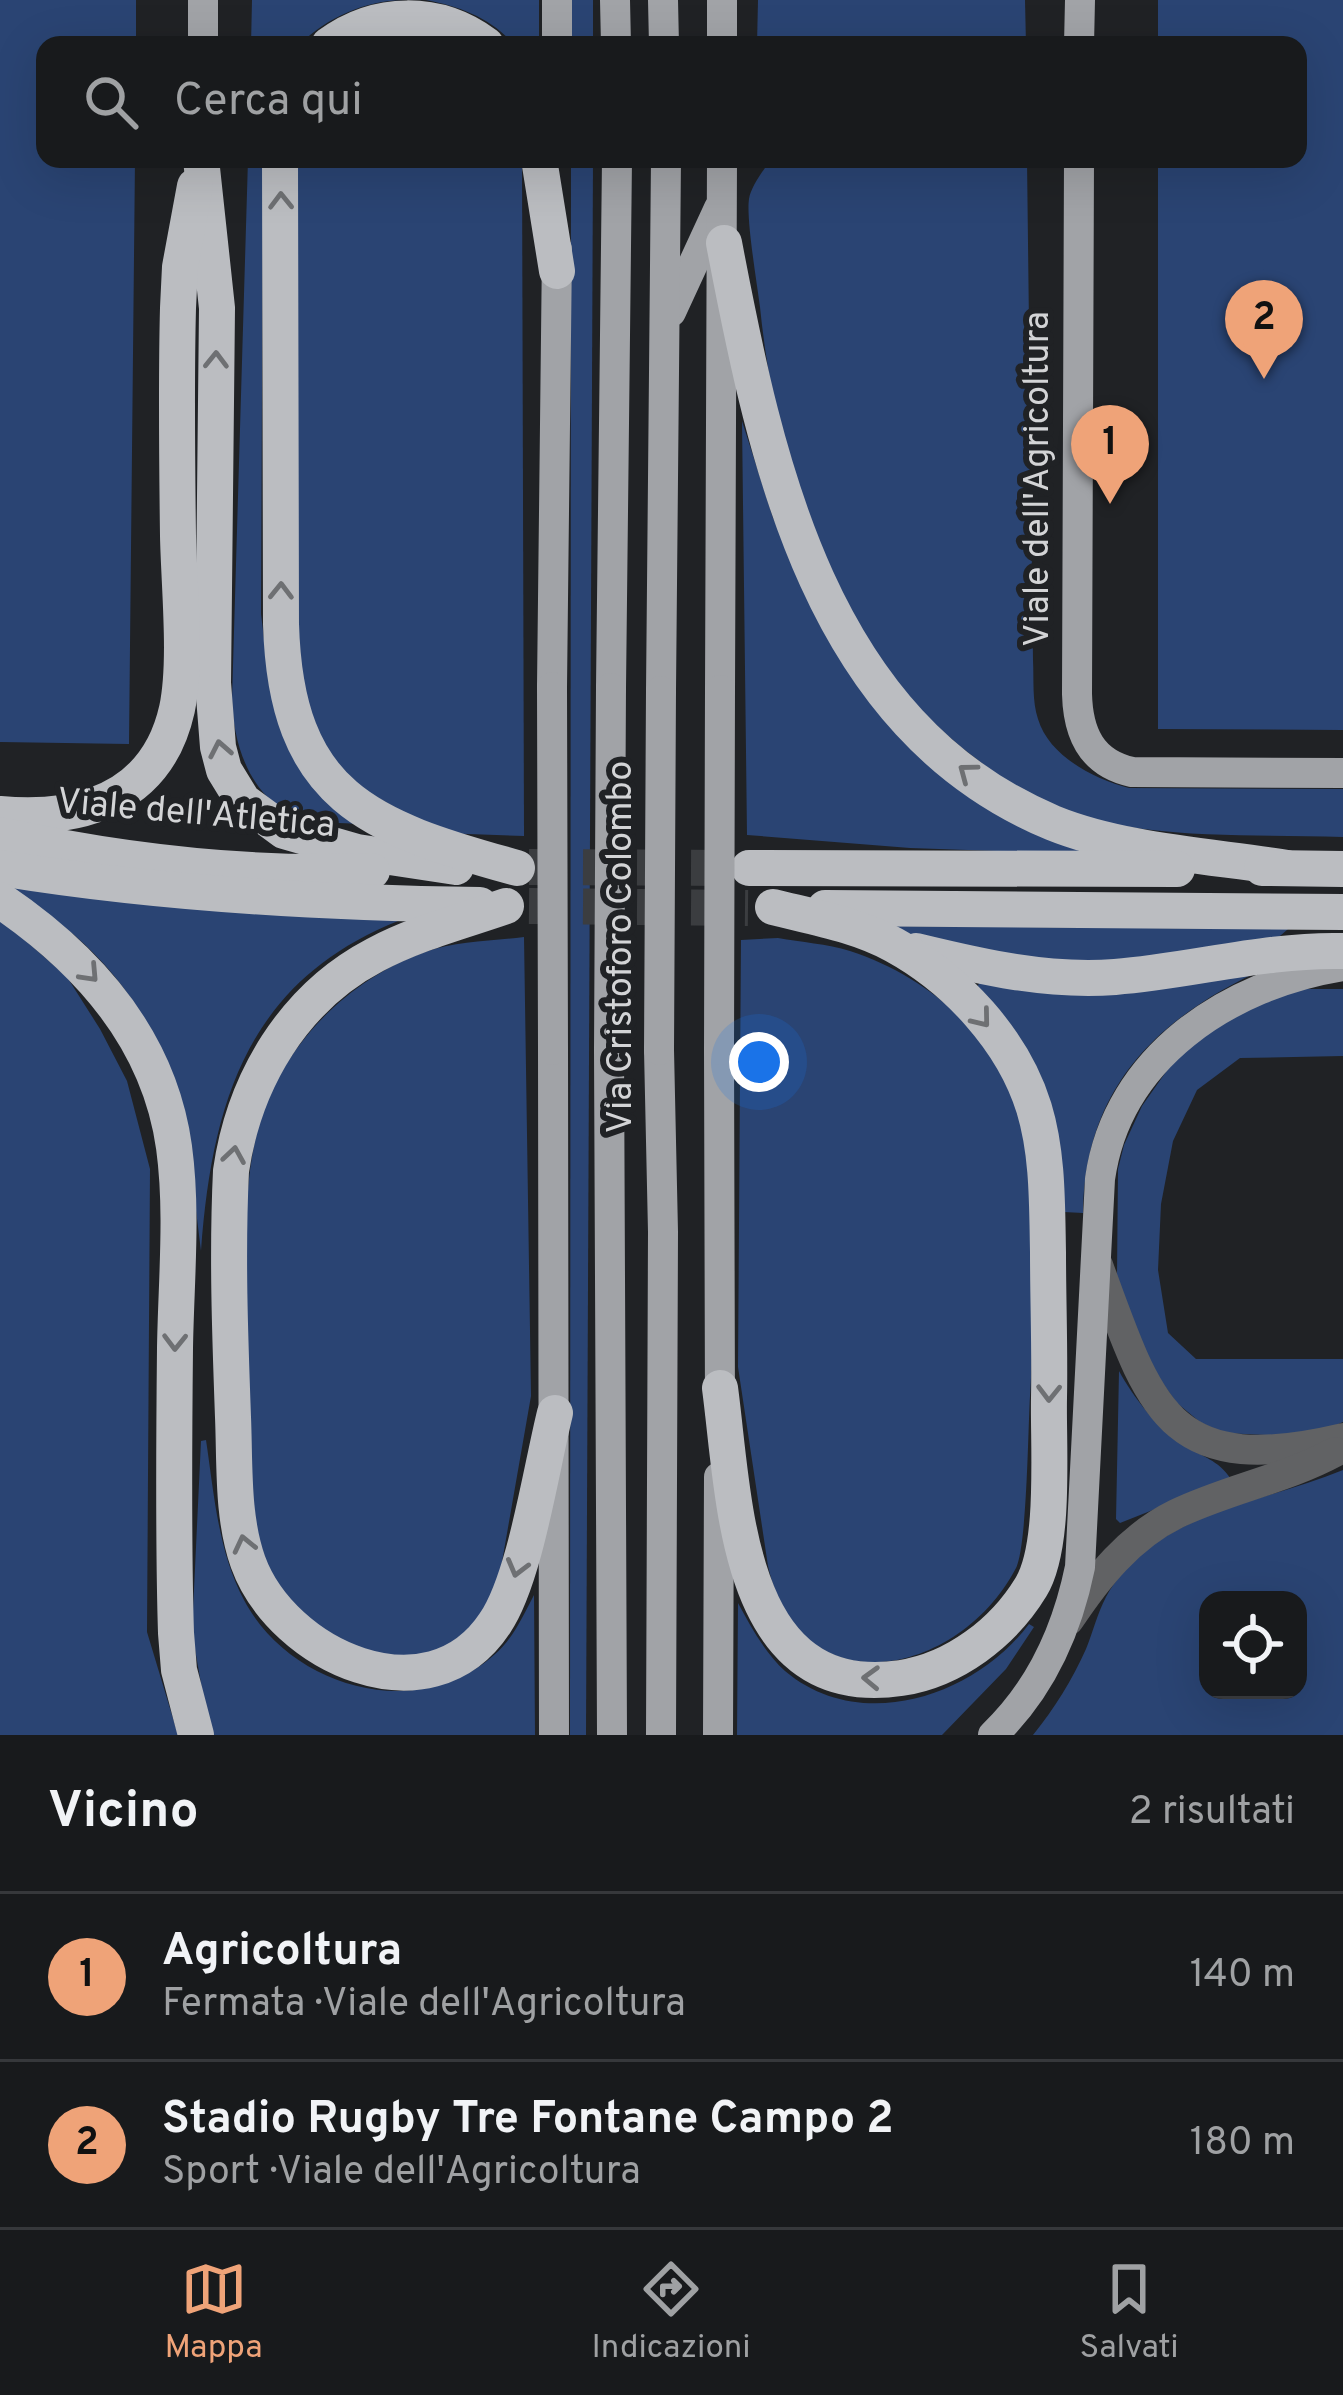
<!DOCTYPE html>
<html lang="it">
<head>
<meta charset="utf-8">
<style>
	:root { --surface:#181a1c; --page:#212325; --text:#f1f3f6; --muted:#9fa1a3; --line:#36383b; --accent:#efa378 }
	body { margin:0; font-family:Overpass,sans-serif; background:var(--page); color:var(--text) }
	.controls { position:absolute; right:36px; bottom:36px; display:grid; overflow:hidden; border-radius:24px; box-shadow:0 12px 48px #0002 }
	.controls button { width:108px; height:108px; display:grid; place-items:center; padding:0; border:0; border-bottom:3px solid var(--line); background:var(--surface); color:var(--text); font:60px sans-serif }
	.you { position:absolute; left:759px; top:1062px; width:42px; height:42px; margin:-30px; border:9px solid #fff; border-radius:50%; background:#1a73e8; box-shadow:0 0 0 18px #1a73e833 }
	.badge { display:grid; place-items:center; width:78px; height:78px; border-radius:50%; background:var(--accent); color:#111; font-size:39px; font-weight:700 }
	.pin { position:absolute; translate:-50% -99px; filter:drop-shadow(0 3px 6px #0008) }
	.pin::after { content:''; position:absolute; top:63px; width:42px; height:36px; background:inherit; clip-path:polygon(0 0,100% 0,50% 100%) }
	.list { margin:0; padding:0; list-style:none }
	h2 { display:flex; justify-content:space-between; align-items:center; height:156px; margin:0; padding:0 48px; font-size:51px }
	h2 small { font-size:39px; font-weight:400; color:var(--muted) }
	.list li { display:grid; grid-template-columns:78px 1fr auto; gap:36px; align-items:center; box-sizing:border-box; height:168px; padding:0 48px; border-top:3px solid var(--line) }
	.list b { display:block; font-size:45px; white-space:nowrap }
	.list p { margin:0; font-size:39px; white-space:nowrap; color:var(--muted) }
	.list em { font-size:39px; font-style:normal; color:var(--muted) }
	.icon { flex:none; width:66px; height:66px; fill:none; stroke:currentColor; stroke-width:2; stroke-linecap:round; stroke-linejoin:round }
	.map { position:relative; flex:none; width:1343px; height:1735px; overflow:hidden }
	.search { position:absolute; background:var(--surface); box-shadow:0 12px 48px #0002; left:36px; right:36px; top:36px; height:132px; display:flex; align-items:center; gap:30px; box-sizing:border-box; padding:0 42px; border-radius:24px; color:var(--muted); font-size:45px }
	.sheet { height:492px; background:var(--surface) }
	nav { display:flex; justify-content:space-around; align-items:center; box-sizing:border-box; height:168px; border-top:3px solid var(--line); background:var(--surface); font-size:33px; color:var(--muted) }
	nav a { display:grid; justify-items:center; gap:6px }
	nav .on { color:var(--accent) }
	.map>svg:first-child { display:block }
</style>
</head>
<body>
<div class="map">
<svg width="1343" height="1735" viewBox="0 0 1343 1735">
	<rect width="100%" height="100%" fill="#202225"/>
	<g fill="#2a4473" fill-rule="evenodd">
		<path d="M0,0H136V45H45V159H135L129,744L0,742Z"/>
		<path d="M252,0H404C364,1 328,17 299,45H251Z"/>
		<path d="M426,0H539V45H515C490,18 462,7 426,0Z"/>
		<rect x="571" y="0" width="22" height="45"/>
		<path d="M758,0H1025L1026,45H757Z"/>
		<path d="M1158,0H1343V730L1158,729V159H1298V45H1158Z"/>
		<path d="M248,159H263L261,614L268,672L361,824C341,823 321,823 302,818C252,803 233,746 232,699Z"/>
		<path d="M295,159H522L524,836L440,833L354,784L318,737L299,680Z"/>
		<path d="M571,159H593L586,1735H570Z"/>
		<path d="M771,159H1027L1033,660C1034,680 1032,701 1038,719C1049,756 1094,779 1129,788L1343,789V837C1237,833 1119,844 1022,793C1006,784 992,771 978,760C837,656 777,475 760,307C757,283 746,219 749,199C751,186 764,170 771,159Z"/>
		<path d="M742,421L773,518L846,661L1090,850L1082,854L910,848L747,835Z"/>
		<path d="M5,886L398,921C248,981 212,1102 201,1251C186,1125 176,1023 73,934C52,917 28,902 5,886Z"/>
		<path d="M0,918L67,977L100,1029L127,1081L150,1169L147,1632L178,1735H0Z"/>
		<path d="M889,926L1288,929L1272,943L1143,966L962,953Z"/>
		<path d="M524,937L531,1396L499,1579C468,1660 401,1675 330,1633C321,1627 307,1622 299,1614C288,1603 276,1582 269,1568C245,1521 248,1414 248,1360C247,1288 240,1212 255,1141C273,1055 343,981 425,952C456,941 491,941 524,937Z"/>
		<path d="M778,938C801,942 827,944 850,951C955,986 1022,1067 1032,1178C1035,1207 1032,1239 1032,1269C1032,1311 1033,1354 1030,1396C1028,1429 1027,1546 1016,1568C960,1676 800,1711 768,1566L738,1367L741,940Z"/>
		<path d="M1270,966C1159,1016 1085,1085 1083,1213L1064,1212L977,987L981,980Z"/>
		<path d="M1302,989H1343V1056L1240,1058L1197,1090L1173,1141L1161,1204L1158,1270L1168,1333L1196,1359H1343V1422L1308,1437L1223,1433L1200,1422L1177,1403L1145,1359L1117,1276L1118,1169L1124,1145L1142,1106L1168,1069L1199,1037L1258,1004Z"/>
		<path d="M1119,1371C1133,1397 1158,1429 1184,1445C1204,1458 1217,1459 1231,1479L1120,1523L1116,1519Z"/>
		<path d="M206,1440C214,1493 218,1551 244,1600C290,1687 416,1724 494,1655C513,1639 523,1616 534,1595L535,1735H210L192,1632L201,1441Z"/>
		<path d="M1343,1470V1735H1033C1055,1708 1072,1680 1086,1649C1093,1632 1097,1614 1106,1597C1153,1512 1261,1504 1343,1470ZM1208,1600H1298V1690H1208Z"/>
		<path d="M738,1603C751,1627 765,1653 785,1671C861,1735 975,1696 1029,1624L1034,1627L1006,1669L942,1735H737Z"/>
	</g>
	<g fill="none" stroke-linecap="round" stroke-linejoin="round">
		<g stroke="#3b3d40" stroke-width="36" stroke-dasharray="36 18" stroke-linecap="butt">
			<path d="M529,867L749,868"/>
			<path d="M529,906L748,908"/>
		</g>
		<g stroke="#616264" stroke-width="30">
			<path d="M1098,1265C1151,1411 1169,1479 1343,1438"/>
			<path d="M1069,1620C1097,1578 1129,1537 1176,1514C1228,1489 1285,1479 1335,1452"/>
		</g>
		<g stroke="#a1a3a7" stroke-width="30">
			<path d="M557,0V45"/>
			<path d="M615,0L616,45"/>
			<path d="M663,0L664,45"/>
			<path d="M722,0V45"/>
			<path d="M203,45V0"/>
			<path d="M1079,45L1080,0"/>
			<path d="M1079,159L1077,694C1078,733 1091,763 1132,772L1343,773"/>
			<path d="M671,312L719,208"/>
			<path d="M552,687L557,249"/>
			<path d="M611,688L617,159"/>
			<path d="M720,690L722,159"/>
			<path d="M661,691L666,159"/>
			<path d="M553,1050L554,1735"/>
			<path d="M609,1050L612,1735"/>
			<path d="M659,1050L663,1232L661,1735"/>
			<path d="M719,1050L720,1411"/>
			<path d="M718,1735L719,1477"/>
			<path d="M993,1735C1041,1689 1067,1631 1080,1567L1100,1179C1117,1057 1229,984 1343,966"/>
		</g>
		<g stroke="#bbbdc1" stroke-width="36">
			<path d="M329,45C376,10 438,9 486,45"/>
			<path d="M201,159L217,308L213,683L218,747L224,770L243,801L284,831L357,852L456,867"/>
			<path d="M280,159L281,624C286,797 368,827 517,868"/>
			<path d="M539,159L557,271"/>
			<path d="M724,243C766,463 820,726 1053,823C1122,851 1212,856 1287,868"/>
			<path d="M0,814C81,821 157,799 177,709C187,661 179,587 178,536C177,460 176,384 178,308L180,267L195,186"/>
			<path d="M0,835C120,861 249,876 372,871"/>
			<path d="M0,868C159,894 319,903 480,905"/>
			<path d="M749,868L1177,869"/>
			<path d="M1262,868L1343,869"/>
			<path d="M0,900C87,959 159,1039 174,1147C183,1213 176,1282 175,1348C174,1443 173,1538 176,1633L179,1670L196,1735"/>
			<path d="M506,906C463,921 416,933 375,955C293,998 244,1081 231,1171C227,1253 230,1335 233,1417C235,1465 232,1517 248,1562C282,1656 429,1723 495,1623C525,1579 541,1469 555,1413"/>
			<path d="M825,908L1343,912"/>
			<path d="M916,951C982,967 1046,982 1115,977C1192,971 1266,949 1343,951"/>
			<path d="M720,1388C735,1500 735,1702 901,1678C954,1670 1003,1633 1031,1587C1056,1546 1048,1448 1049,1398C1050,1350 1048,1301 1048,1252C1047,1204 1048,1154 1034,1108C1013,1040 956,979 894,945C858,925 813,917 773,907"/>
		</g>
		<g stroke="#a1a3a7" stroke-width="30">
			<path d="M552,687L553,1050"/>
			<path d="M609,1050L611,688"/>
			<path d="M659,1050L661,691"/>
			<path d="M719,1050L720,690"/>
		</g>
	</g>
	<defs><path id="oneway-chevron" d="M-2-3.5L2.5 0L-2 3.5" fill="none" stroke-width="1.6" stroke-linecap="round" stroke-linejoin="round" transform="scale(3)"/></defs>
	<g stroke="#6e7073">
		<use href="#oneway-chevron" transform="translate(281 201) rotate(-91)"/>
		<use href="#oneway-chevron" transform="translate(216 360) rotate(-89)"/>
		<use href="#oneway-chevron" transform="translate(281 591) rotate(-89)"/>
		<use href="#oneway-chevron" transform="translate(220 749) rotate(-101)"/>
		<use href="#oneway-chevron" transform="translate(967 772) rotate(-143)"/>
		<use href="#oneway-chevron" transform="translate(90 974) rotate(47)"/>
		<use href="#oneway-chevron" transform="translate(982 1019) rotate(51)"/>
		<use href="#oneway-chevron" transform="translate(234 1155) rotate(-81)"/>
		<use href="#oneway-chevron" transform="translate(175 1342) rotate(91)"/>
		<use href="#oneway-chevron" transform="translate(1049 1393) rotate(91)"/>
		<use href="#oneway-chevron" transform="translate(244 1544) rotate(-103)"/>
		<use href="#oneway-chevron" transform="translate(517 1568) rotate(105)"/>
		<use href="#oneway-chevron" transform="translate(871 1678) rotate(-178)"/>
	</g>
	<g text-anchor="middle" dominant-baseline="central" stroke-width="12" stroke-linejoin="round" paint-order="stroke">
		<g font-size="36" fill="#d3d4d6" stroke="#202225">
			<text transform="translate(1039 479) rotate(-90)">Viale dell'Agricoltura</text>
			<text transform="translate(196 815) rotate(5)">Viale dell'Atletica</text>
			<text transform="translate(622 947) rotate(-90)">Via Cristoforo Colombo</text>
		</g>
	</g>
</svg>
<div class="controls">
<button><svg class="icon" aria-label="locate" viewBox="0 0 24 24"><circle cx="12" cy="12" r="6"/><path d="M12 2v4M12 18v4M2 12h4M18 12h4"/></svg></button>
</div>
<div class="you"></div>
<div class="pin badge" style="left:1110px;top:504px">1</div>
<div class="pin badge" style="left:1264px;top:379px">2</div>
<div class="search"><svg class="icon" aria-label="search" viewBox="0 0 24 24"><circle cx="10" cy="10" r="6"/><path d="M15 15l6 6"/></svg>Cerca qui</div>
</div>
<section class="sheet">
<h2>Vicino<small>2 risultati</small></h2>
<ul class="list">
<li><span class="badge">1</span><div><b>Agricoltura</b><p>Fermata · Viale dell'Agricoltura</p></div><em>140 m</em></li>
<li><span class="badge">2</span><div><b>Stadio Rugby Tre Fontane Campo 2</b><p>Sport · Viale dell'Agricoltura</p></div><em>180 m</em></li>
</ul>
</section>
<nav>
<a class="on"><svg class="icon" aria-label="map" viewBox="0 0 24 24"><path d="M3 6l6-2 6 2 6-2v14l-6 2-6-2-6 2zM9 4v14M15 6v14"/></svg>Mappa</a>
<a><svg class="icon" aria-label="directions" viewBox="0 0 24 24"><path d="M12 3l9 9-9 9-9-9zM9 14v-3h6M13 9l2 2-2 2"/></svg>Indicazioni</a>
<a><svg class="icon" aria-label="saved" viewBox="0 0 24 24"><path d="M7 4h10v16l-5-4-5 4z"/></svg>Salvati</a>
</nav>
</body>
</html>
